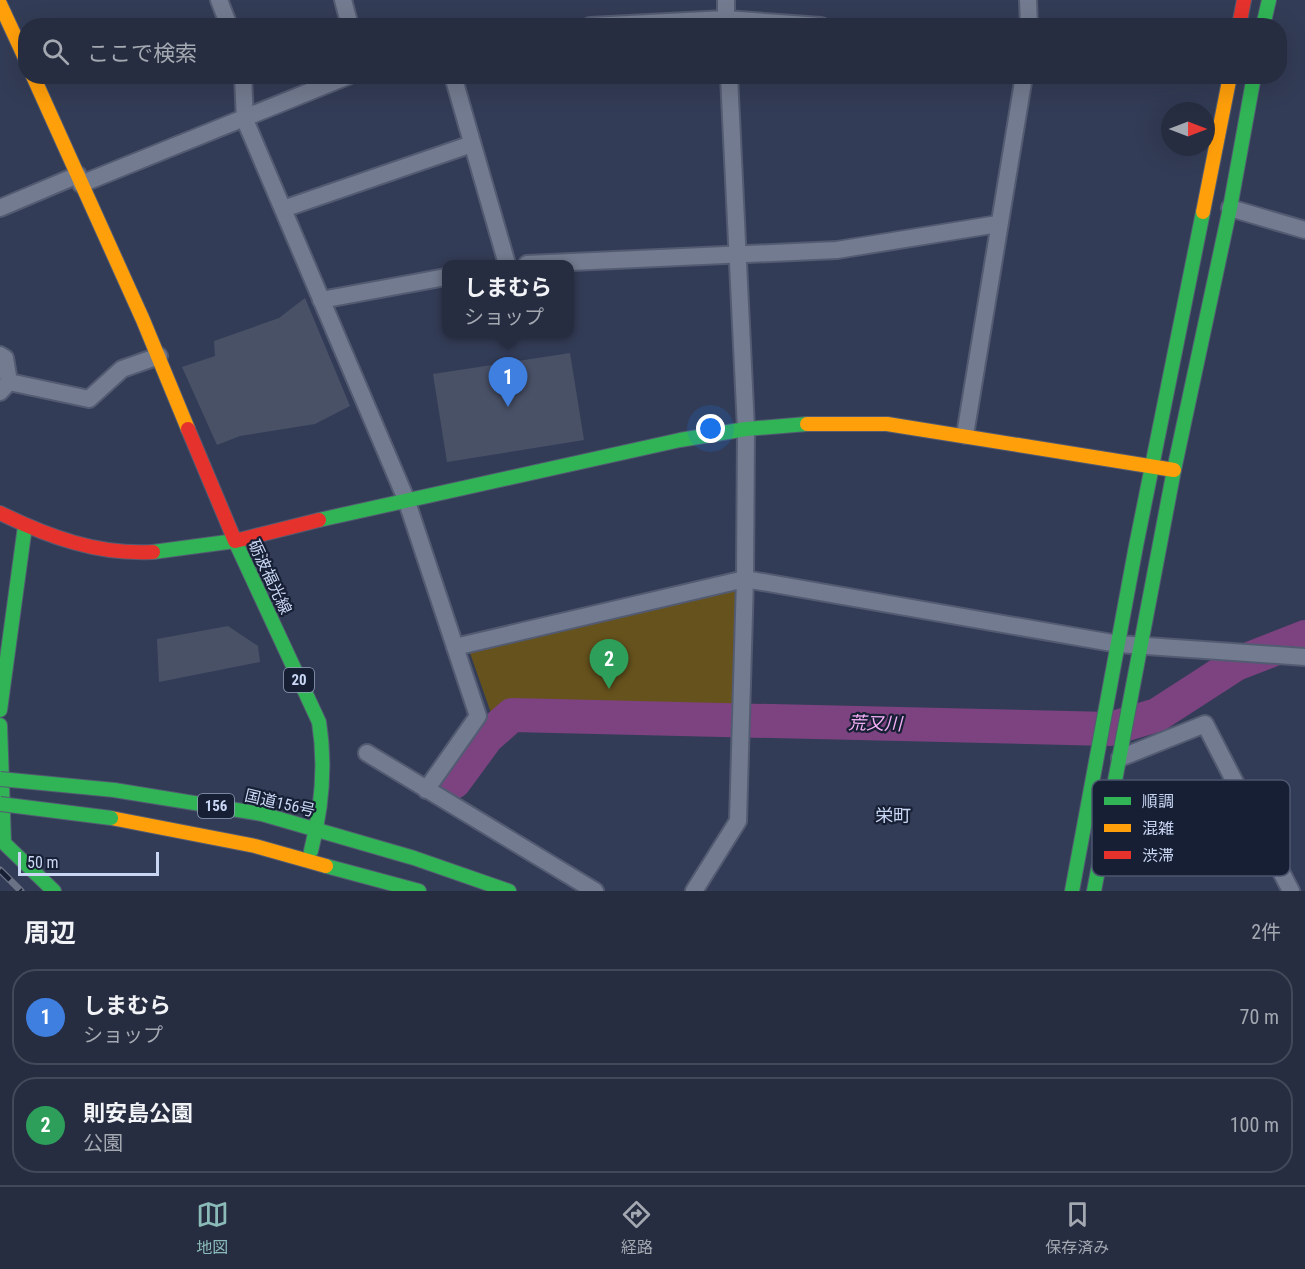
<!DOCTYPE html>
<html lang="ja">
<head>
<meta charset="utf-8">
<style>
	:root { --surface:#262d40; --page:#32394b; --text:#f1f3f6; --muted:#a4a8b1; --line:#424959; --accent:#8bbbb9 }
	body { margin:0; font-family:"Roboto Condensed","Noto Sans JP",sans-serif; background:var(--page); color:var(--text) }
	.compass { position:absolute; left:1161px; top:102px; width:54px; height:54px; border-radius:50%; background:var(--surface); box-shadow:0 6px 24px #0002; rotate:90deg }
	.scale { position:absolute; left:18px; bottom:15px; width:141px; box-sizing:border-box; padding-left:6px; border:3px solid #cad7f4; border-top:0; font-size:16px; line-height:21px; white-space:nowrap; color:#cad7f4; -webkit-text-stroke:4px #161f34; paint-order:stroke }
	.you { position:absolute; left:711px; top:429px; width:21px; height:21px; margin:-15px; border:4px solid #fff; border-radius:50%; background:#1a73e8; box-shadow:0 0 0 9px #1a73e833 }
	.badge { display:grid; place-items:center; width:39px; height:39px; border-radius:50%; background:var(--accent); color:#fff; font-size:20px; font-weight:700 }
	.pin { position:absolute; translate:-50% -50px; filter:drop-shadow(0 2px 3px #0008) }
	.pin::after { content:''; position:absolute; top:32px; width:21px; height:18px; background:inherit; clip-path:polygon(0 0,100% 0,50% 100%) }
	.popup { position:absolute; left:442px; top:260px; width:132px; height:78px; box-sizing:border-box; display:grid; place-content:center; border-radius:12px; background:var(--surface); filter:drop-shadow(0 2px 4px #0005); font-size:20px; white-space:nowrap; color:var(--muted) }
	.popup b { font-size:22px; color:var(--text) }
	.popup::after { content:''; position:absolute; left:50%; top:100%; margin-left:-12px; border:12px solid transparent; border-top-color:var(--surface) }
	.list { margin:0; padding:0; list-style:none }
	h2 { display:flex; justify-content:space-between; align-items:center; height:78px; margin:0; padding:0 24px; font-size:26px }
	h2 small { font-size:20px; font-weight:400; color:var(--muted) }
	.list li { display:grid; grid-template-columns:39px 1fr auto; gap:18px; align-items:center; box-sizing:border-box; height:96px; margin:0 12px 12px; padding:0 12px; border:2px solid var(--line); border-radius:24px }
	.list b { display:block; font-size:22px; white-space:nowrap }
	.list p { margin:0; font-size:20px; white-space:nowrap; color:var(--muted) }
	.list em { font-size:20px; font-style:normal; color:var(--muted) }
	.icon { flex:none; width:33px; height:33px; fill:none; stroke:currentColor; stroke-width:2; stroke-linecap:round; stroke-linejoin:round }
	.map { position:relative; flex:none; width:1305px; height:891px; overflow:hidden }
	.search { position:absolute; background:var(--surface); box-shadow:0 6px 24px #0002; left:18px; right:18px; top:18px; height:66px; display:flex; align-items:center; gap:15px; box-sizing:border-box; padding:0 21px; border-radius:24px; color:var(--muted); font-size:22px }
	.sheet { height:294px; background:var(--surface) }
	nav { display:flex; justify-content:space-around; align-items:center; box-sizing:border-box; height:84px; border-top:2px solid var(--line); background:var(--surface); font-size:16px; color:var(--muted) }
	nav a { display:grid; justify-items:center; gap:3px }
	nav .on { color:var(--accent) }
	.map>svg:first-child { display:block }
</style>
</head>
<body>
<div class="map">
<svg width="1305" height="891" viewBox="0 0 1305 891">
	<rect width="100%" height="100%" fill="#333c56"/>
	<path fill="#66521c" d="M740,587L734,731L526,726L499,736L470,653Z"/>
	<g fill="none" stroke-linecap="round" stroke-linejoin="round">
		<path stroke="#7c4380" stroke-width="34" d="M454,782L487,737L512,715L1110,729L1157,715L1236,664L1305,637"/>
	</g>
	<g fill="#495167">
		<path d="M305,298L350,406L315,424L240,436L217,445L182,367L215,356L214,341L279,318Z"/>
		<path d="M570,353L584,440L447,462L433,374Z"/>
		<path d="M228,626L258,646L260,662L159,682L157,639Z"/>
	</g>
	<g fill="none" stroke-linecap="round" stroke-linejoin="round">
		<defs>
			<g id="street">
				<path d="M219,0L229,26"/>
				<path d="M343,0L350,26"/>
				<path d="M1028,0L1029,26"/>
				<path d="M590,26L726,19L821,26"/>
				<path d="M726,26V0"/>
				<path d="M243,76L245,120L406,499L478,716L426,790"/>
				<path d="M453,76L507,264"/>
				<path d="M81,184L348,76"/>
				<path d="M0,208L78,175"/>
				<path d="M1230,208L1305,230"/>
				<path d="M283,209L472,144"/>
				<path d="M527,264L837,250L998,224"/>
				<path d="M321,300L446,277"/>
				<path d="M0,355L5,358L9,382L0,392"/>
				<path d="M9,382L89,399L122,369L159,356"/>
				<path d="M965,435L1024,76"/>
				<path d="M455,647L745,579L1118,644L1305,657"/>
				<path d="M367,753L595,891"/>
				<path d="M1120,758L1205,724L1291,891"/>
				<path d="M694,891L738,821L745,579L746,429L729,76"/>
			</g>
			<g id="fast">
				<path d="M1263,26L1269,0"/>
				<path d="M319,520L680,440L746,429L807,424"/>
				<path d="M153,552L235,541L319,722C326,766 322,808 311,851"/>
				<path d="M0,710L25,526"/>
				<path d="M0,725L4,843L54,891"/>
				<path d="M114,790L262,814L414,858L509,891"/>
				<path d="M326,866L419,891"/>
				<path d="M1072,891L1136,546L1203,212"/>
				<path d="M1094,891L1174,470L1230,208L1254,76"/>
			</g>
			<g id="slow">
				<path d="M0,4L26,60"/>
				<path d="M33,76L143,320L188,429"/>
				<path d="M1203,212L1230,76"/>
				<path d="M807,424H887L1174,470"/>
				<path d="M111,818L255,846L326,866"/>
			</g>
			<g id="jam">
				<path d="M1239,26L1244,0"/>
				<path d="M188,429L235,541L319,520"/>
				<path d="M0,513C49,537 98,555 153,552"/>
			</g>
		</defs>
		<use href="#street" stroke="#535b72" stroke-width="20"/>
		<use href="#fast" stroke="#535b72" stroke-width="16"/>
		<use href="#slow" stroke="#535b72" stroke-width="16"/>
		<use href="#jam" stroke="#535b72" stroke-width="16"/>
		<use href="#street" stroke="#737b90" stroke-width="16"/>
		<use href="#fast" stroke="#30b455" stroke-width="14"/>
		<use href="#slow" stroke="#ff9f0a" stroke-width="14"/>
		<use href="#jam" stroke="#e5322d" stroke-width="14"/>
		<defs>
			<path id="rail" d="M0,870L21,891"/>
		</defs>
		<use href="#rail" stroke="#6a7386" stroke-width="7"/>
		<use href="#rail" stroke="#161f34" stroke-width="4.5" stroke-dasharray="14" stroke-linecap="butt"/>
		<defs>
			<g id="fast-bridge">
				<path d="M0,779L114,790"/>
				<path d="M0,804L111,818"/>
			</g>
		</defs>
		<use href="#fast-bridge" stroke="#535b72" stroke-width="16" stroke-linecap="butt"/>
		<use href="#fast-bridge" stroke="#30b455" stroke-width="14"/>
	</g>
	<g text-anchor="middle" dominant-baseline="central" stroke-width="4.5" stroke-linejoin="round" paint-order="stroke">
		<g fill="#161f34" stroke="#94a0ba" stroke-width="1.5">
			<rect x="284" y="668" width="30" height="24" rx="4.5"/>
			<rect x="198" y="794" width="36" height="24" rx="4.5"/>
		</g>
		<g font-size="15" font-weight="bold" fill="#cad7f4">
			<text x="299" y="680">20</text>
			<text x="216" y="806">156</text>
		</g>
		<g font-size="16" fill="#cad7f4" stroke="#161f34">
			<text transform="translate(270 577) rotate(65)">砺波福光線</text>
			<text transform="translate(280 803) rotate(13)">国道156号</text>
		</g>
		<g font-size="18" font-style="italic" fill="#f5aff6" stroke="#161f34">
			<text transform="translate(875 723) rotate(1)">荒又川</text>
		</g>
		<g font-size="18" fill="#cad7f4" stroke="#161f34">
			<text x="893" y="815">栄町</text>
		</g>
	</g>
	<rect x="1092" y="780" width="198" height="96" rx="9" fill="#161f34" stroke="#4c566e" stroke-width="1.5"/>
	<rect x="1104" y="797" width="27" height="8" fill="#30b455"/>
	<rect x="1104" y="824" width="27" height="8" fill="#ff9f0a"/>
	<rect x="1104" y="851" width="27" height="8" fill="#e5322d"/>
	<g font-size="16" fill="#cad7f4">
		<text x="1142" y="807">順調</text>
		<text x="1142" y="834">混雑</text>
		<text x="1142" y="861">渋滞</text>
	</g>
</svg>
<svg class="compass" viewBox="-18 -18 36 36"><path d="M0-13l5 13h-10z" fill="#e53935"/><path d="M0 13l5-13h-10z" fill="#a4a8b1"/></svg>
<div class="scale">50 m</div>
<div class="you"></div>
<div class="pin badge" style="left:508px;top:407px;background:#3f7fe0">1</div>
<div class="popup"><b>しまむら</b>ショップ</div>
<div class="pin badge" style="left:609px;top:689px;background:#2e9e5b">2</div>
<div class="search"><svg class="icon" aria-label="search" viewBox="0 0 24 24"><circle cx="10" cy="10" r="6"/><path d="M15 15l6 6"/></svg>ここで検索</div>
</div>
<section class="sheet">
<h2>周辺<small>2件</small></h2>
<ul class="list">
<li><span class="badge" style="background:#3f7fe0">1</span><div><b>しまむら</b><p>ショップ</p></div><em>70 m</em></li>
<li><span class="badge" style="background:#2e9e5b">2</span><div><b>則安島公園</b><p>公園</p></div><em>100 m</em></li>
</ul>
</section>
<nav>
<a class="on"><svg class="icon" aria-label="map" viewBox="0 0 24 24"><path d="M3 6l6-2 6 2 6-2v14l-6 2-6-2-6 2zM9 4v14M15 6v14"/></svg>地図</a>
<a><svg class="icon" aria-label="directions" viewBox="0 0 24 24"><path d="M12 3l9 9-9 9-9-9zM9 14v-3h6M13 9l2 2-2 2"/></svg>経路</a>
<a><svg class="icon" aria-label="saved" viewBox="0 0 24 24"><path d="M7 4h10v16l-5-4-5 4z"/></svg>保存済み</a>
</nav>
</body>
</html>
